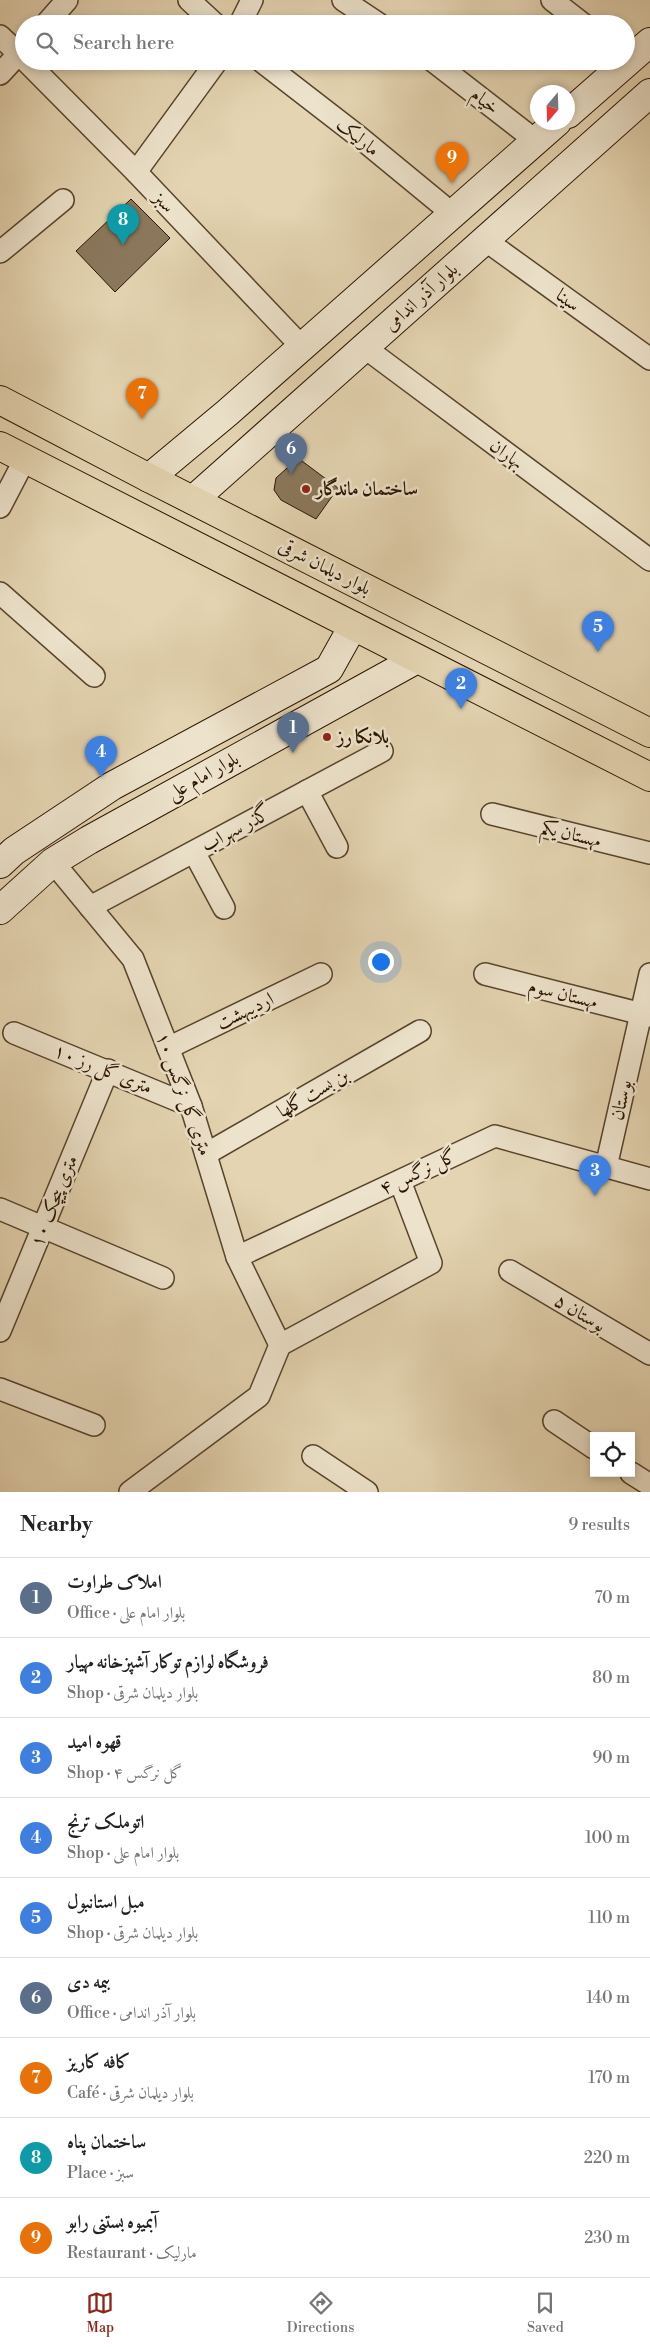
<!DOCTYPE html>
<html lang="en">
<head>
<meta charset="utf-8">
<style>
	:root { --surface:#fff; --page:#f6f6f6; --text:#222; --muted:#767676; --line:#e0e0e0; --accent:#8f2418 }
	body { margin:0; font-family:"Libre Bodoni",Amiri,serif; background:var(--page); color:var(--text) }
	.controls { position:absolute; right:15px; bottom:15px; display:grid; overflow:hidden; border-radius:0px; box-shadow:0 2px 8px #0003 }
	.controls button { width:45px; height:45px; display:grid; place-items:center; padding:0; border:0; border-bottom:1px solid var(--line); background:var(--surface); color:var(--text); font:25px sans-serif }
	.compass { position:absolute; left:530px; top:85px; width:45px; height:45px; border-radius:50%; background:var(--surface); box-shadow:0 2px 8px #0003; rotate:199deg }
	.you { position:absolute; left:380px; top:961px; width:18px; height:18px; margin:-12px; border:4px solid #fff; border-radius:50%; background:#1a73e8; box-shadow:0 0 0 8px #1a73e833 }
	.badge { display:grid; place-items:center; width:32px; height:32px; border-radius:50%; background:var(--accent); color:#fff; font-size:16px; font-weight:700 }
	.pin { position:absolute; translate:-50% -41px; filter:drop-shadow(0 1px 2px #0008) }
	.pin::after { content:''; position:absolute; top:26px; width:18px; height:15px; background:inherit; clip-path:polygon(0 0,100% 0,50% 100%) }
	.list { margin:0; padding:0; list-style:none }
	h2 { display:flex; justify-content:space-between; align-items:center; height:65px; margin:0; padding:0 20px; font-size:21px }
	h2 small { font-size:16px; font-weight:400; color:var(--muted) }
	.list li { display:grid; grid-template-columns:32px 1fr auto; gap:15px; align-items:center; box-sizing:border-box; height:80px; padding:0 20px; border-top:1px solid var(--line) }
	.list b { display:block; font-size:19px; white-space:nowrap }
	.list p { margin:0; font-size:16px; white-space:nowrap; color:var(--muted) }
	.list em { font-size:16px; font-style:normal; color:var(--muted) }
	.icon { flex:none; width:28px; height:28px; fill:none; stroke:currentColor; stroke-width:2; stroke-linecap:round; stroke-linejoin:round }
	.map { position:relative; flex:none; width:650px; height:1492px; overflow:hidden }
	.search { position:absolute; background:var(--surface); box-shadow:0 2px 8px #0003; left:15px; right:15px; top:15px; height:55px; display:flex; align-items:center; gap:12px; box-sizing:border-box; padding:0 18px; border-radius:28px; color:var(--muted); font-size:19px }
	.sheet { height:785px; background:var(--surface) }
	nav { display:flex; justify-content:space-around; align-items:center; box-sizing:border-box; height:70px; border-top:1px solid var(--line); background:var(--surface); font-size:14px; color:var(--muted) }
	nav a { display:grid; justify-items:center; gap:2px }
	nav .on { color:var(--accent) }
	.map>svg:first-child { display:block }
</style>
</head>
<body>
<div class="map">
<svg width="650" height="1492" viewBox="0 0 650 1492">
	<rect width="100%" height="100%" fill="#e4d4b1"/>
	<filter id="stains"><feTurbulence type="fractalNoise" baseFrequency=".004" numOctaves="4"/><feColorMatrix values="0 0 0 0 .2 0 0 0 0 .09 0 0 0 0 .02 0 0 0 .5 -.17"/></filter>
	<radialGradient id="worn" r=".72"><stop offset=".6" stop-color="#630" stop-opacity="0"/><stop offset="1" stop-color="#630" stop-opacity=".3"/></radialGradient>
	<g fill="#8b785c" stroke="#2a1400">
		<path d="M131,199L170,238L115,292L76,251Z"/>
		<path d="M298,458L338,488L316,519L281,500L274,490L276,478Z"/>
	</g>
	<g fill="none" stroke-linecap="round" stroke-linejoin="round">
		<defs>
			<g id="minor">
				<path d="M189,0L215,24"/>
				<path d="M343,0L379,24"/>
				<path d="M552,0L583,24"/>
				<path d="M46,24L67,0"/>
				<path d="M240,24L252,0"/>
				<path d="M0,36L24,59"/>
				<path d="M26,61L136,172L301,346"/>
				<path d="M261,61L358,136L454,215"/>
				<path d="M433,61L536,141"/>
				<path d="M0,74L24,48"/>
				<path d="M136,172L217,61"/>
				<path d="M485,240L650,359"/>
				<path d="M0,252L63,200"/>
				<path d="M364,347L650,560"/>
				<path d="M0,507L25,459"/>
				<path d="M0,593L94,676"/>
				<path d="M307,791L337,847"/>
				<path d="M492,814L650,853"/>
				<path d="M194,852L224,908"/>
				<path d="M53,862L133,959L191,1106L237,1257L280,1345"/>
				<path d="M90,907L382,751"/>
				<path d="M485,974L650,1016"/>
				<path d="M14,1033L191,1106"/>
				<path d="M168,1048L321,974"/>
				<path d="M206,1154L420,1031"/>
				<path d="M606,1167L650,974"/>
				<path d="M0,1209L163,1278"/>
				<path d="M237,1257L495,1136L650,1179"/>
				<path d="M510,1271L650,1354"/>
				<path d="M0,1331L108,1070"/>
				<path d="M0,1389L94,1425"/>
				<path d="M554,1421L594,1448"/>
				<path d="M313,1456L367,1492"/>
				<path d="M631,1473L650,1485"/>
				<path d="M130,1492L259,1396L280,1345L431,1263L400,1181"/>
			</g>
			<g id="secondary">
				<path d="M568,114L650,42"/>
				<path d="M149,478L227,413L557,122"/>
				<path d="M193,500L650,93"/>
				<path d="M0,864L14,851L112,786L329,669L353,626"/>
				<path d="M0,910L53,862L89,840L417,659"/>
			</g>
			<g id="primary">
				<path d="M0,400L149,478L650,733"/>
				<path d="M0,446L650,777"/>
			</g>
		</defs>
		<use href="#minor" stroke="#58442c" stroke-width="24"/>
		<use href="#secondary" stroke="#2a1400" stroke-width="30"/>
		<use href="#primary" stroke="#2a1400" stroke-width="30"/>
		<use href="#minor" stroke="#ede3cc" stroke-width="21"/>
		<use href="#secondary" stroke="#ede3cc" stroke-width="28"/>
		<use href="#primary" stroke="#e4d4b1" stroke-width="28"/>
	</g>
	<g fill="#8f2418" stroke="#ede3cc" stroke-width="2">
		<circle cx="306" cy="489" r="5"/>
		<circle cx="327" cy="737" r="5"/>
	</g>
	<g text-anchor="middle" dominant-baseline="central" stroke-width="5" stroke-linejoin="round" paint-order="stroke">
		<g font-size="19" fill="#2a1400" stroke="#ede3cc">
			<text transform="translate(485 101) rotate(38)">خیام</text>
			<text transform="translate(358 137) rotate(39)">مارلیک</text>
			<text transform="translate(164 202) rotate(46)">سبز</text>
			<text transform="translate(421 297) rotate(-42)">بلوار آذر اندامی</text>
			<text transform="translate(568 300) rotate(36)">سینا</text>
			<text transform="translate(507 454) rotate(37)">بهاران</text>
			<text transform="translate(325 567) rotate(27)">بلوار دیلمان شرقی</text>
			<text transform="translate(203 776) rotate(-29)">بلوار امام علی</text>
			<text transform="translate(236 829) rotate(-28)">گذر سهراب</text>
			<text transform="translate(571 834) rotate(14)">مهستان یکم</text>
			<text transform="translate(563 994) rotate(14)">مهستان سوم</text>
			<text transform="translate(245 1011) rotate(-26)">اردیبهشت</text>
			<text transform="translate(103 1069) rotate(22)">۱۰ متری گل رز</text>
			<text transform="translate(313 1093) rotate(-30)">بن بست گلها</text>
			<text transform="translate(184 1094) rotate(70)">۱۰ متری گل نرگس</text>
			<text transform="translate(621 1100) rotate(-77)">بوستان</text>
			<text transform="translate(418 1172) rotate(-25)">گل نرگس ۴</text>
			<text transform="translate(54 1201) rotate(-68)">۱۰ متری پیچک</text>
			<text transform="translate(580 1313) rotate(31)">بوستان ۵</text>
		</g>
		<g font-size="19" font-weight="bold" fill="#2a1400" stroke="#ede3cc" text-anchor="start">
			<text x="316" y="489">ساختمان ماندگار</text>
			<text x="337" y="737">بلانکا رز</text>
		</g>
	</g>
	<rect width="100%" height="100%" filter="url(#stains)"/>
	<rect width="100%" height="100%" fill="url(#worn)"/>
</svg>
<div class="controls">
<button><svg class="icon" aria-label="locate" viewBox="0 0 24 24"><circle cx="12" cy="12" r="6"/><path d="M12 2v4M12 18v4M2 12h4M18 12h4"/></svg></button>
</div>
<svg class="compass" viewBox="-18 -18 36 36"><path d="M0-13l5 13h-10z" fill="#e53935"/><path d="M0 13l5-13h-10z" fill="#767676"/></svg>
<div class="you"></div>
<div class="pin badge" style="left:293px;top:753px;background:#5c6f8a">1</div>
<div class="pin badge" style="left:461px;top:709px;background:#3f7fe0">2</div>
<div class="pin badge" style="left:595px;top:1196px;background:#3f7fe0">3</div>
<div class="pin badge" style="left:101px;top:777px;background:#3f7fe0">4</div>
<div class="pin badge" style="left:598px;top:652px;background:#3f7fe0">5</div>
<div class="pin badge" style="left:291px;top:474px;background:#5c6f8a">6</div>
<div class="pin badge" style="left:142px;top:419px;background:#e8710a">7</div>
<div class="pin badge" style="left:123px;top:245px;background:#0f9aa8">8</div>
<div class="pin badge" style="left:452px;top:183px;background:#e8710a">9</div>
<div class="search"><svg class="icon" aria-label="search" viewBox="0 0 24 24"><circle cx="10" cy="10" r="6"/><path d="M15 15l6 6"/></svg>Search here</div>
</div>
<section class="sheet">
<h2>Nearby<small>9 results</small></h2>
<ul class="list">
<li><span class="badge" style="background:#5c6f8a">1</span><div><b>املاک طراوت</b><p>Office · بلوار امام علی</p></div><em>70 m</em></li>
<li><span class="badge" style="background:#3f7fe0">2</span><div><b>فروشگاه لوازم توکار آشپزخانه مهیار</b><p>Shop · بلوار دیلمان شرقی</p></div><em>80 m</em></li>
<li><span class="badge" style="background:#3f7fe0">3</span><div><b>قهوه امید</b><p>Shop · گل نرگس ۴</p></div><em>90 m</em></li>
<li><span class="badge" style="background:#3f7fe0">4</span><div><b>اتوملک ترنج</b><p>Shop · بلوار امام علی</p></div><em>100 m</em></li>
<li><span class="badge" style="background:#3f7fe0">5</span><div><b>مبل استانبول</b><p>Shop · بلوار دیلمان شرقی</p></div><em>110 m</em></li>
<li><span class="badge" style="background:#5c6f8a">6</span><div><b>بیمه دی</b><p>Office · بلوار آذر اندامی</p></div><em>140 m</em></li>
<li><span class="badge" style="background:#e8710a">7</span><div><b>کافه کاریز</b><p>Café · بلوار دیلمان شرقی</p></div><em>170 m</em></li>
<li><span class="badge" style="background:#0f9aa8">8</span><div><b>ساختمان پناه</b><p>Place · سبز</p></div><em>220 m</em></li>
<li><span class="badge" style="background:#e8710a">9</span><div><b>آبمیوه بستنی رابو</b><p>Restaurant · مارلیک</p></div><em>230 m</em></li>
</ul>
</section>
<nav>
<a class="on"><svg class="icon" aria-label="map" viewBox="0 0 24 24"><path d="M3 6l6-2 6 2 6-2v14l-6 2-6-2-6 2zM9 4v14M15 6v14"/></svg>Map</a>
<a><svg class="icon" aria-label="directions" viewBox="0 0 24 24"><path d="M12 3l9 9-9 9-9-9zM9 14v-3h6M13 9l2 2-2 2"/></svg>Directions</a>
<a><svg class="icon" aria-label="saved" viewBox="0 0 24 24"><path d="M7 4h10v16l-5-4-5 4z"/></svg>Saved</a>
</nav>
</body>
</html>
